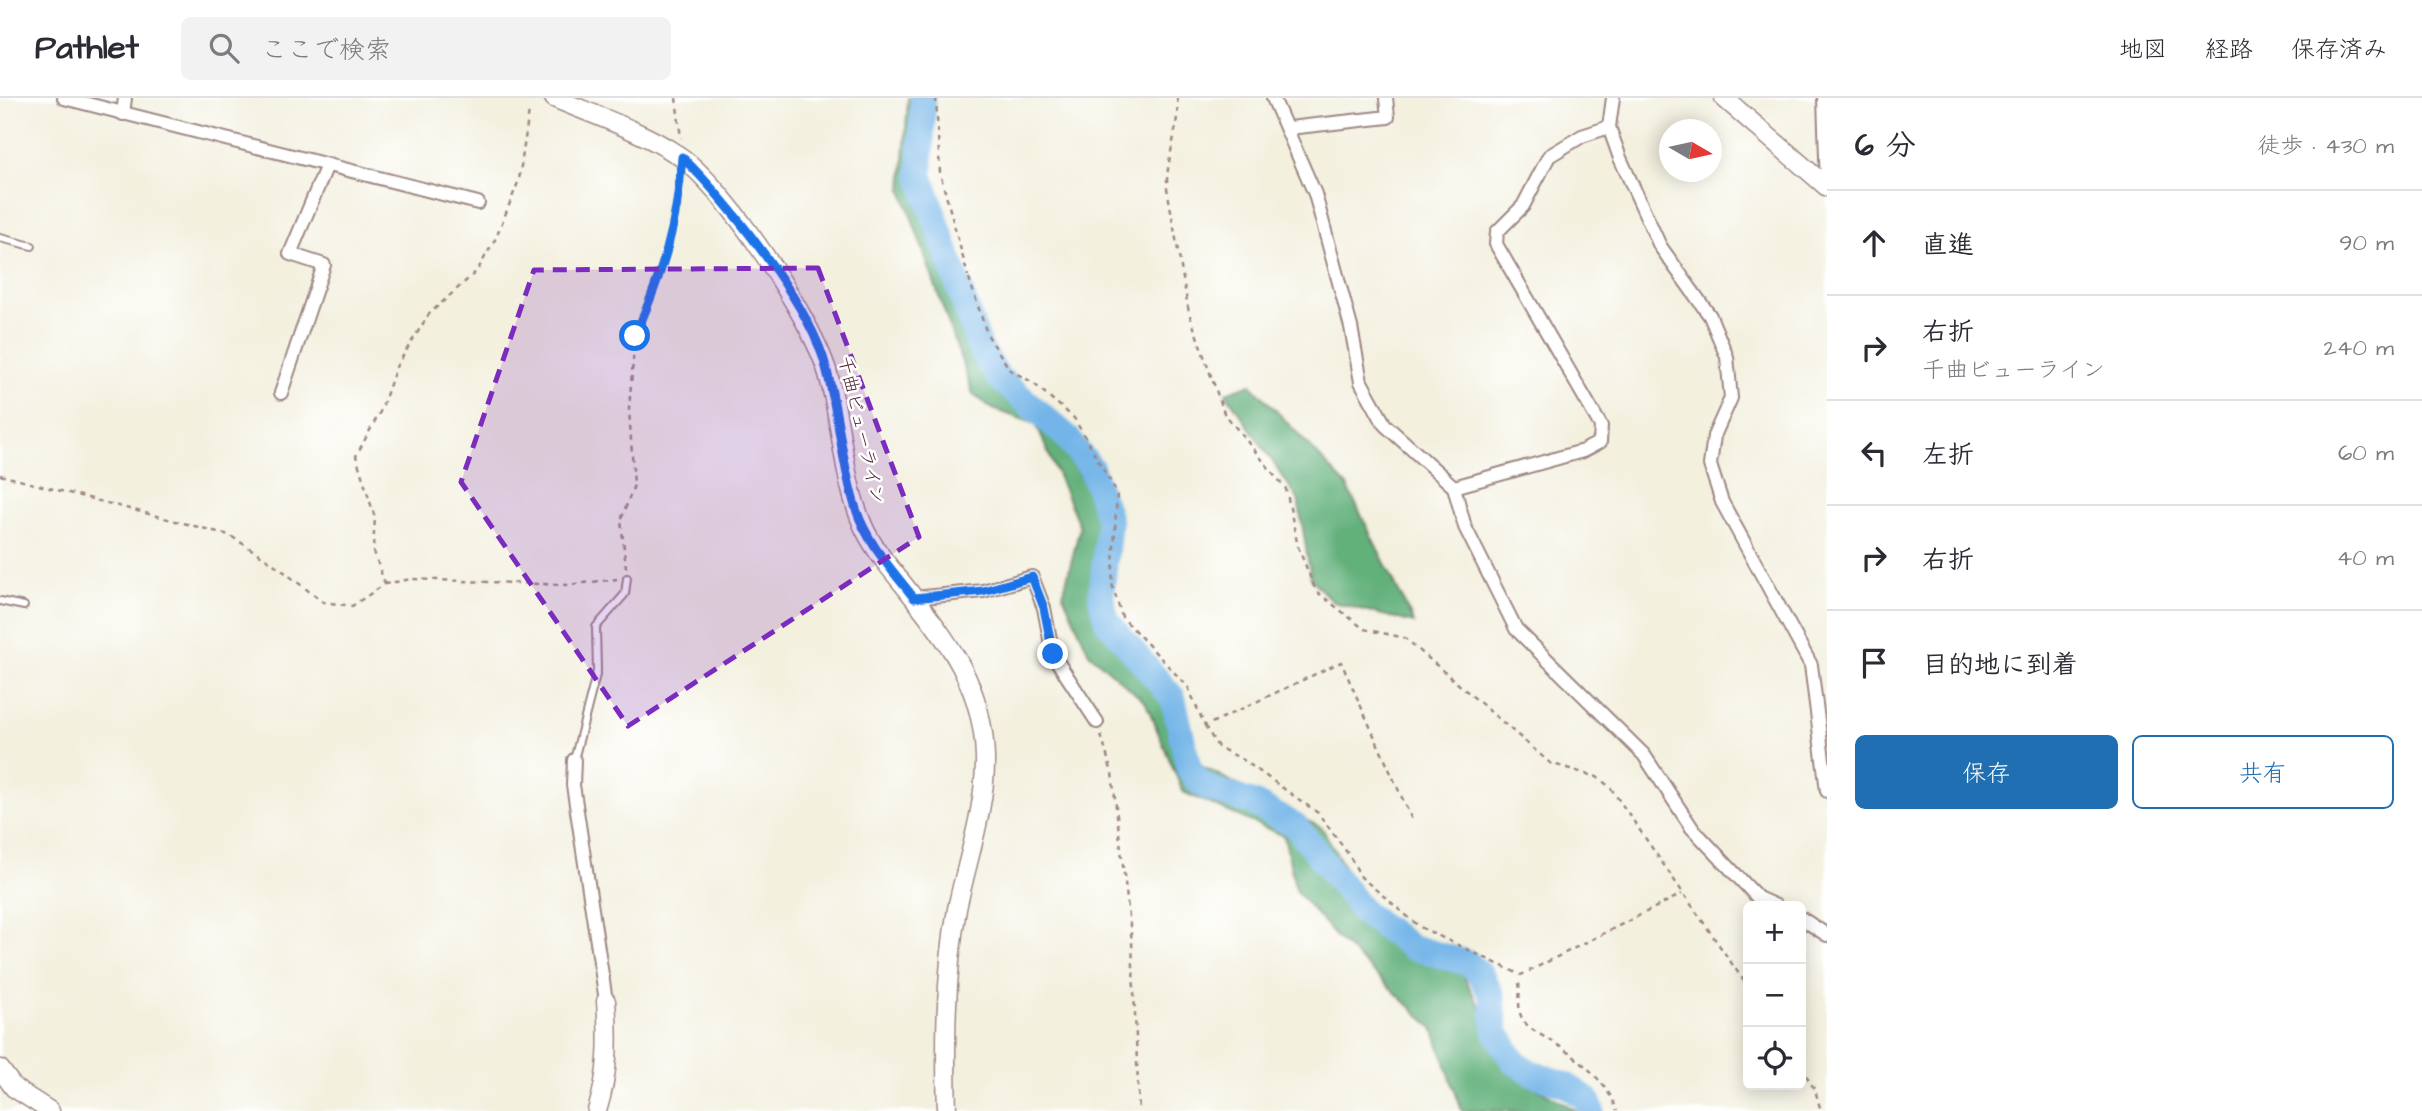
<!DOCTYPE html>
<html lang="ja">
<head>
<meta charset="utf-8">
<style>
	:root { --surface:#fff; --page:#f2f2f3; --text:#2b2b33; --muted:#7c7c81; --line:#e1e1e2; --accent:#1f6fb2 }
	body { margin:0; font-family:"Architects Daughter","Klee One",sans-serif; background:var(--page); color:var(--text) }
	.controls { position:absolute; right:21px; bottom:21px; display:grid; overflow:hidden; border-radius:10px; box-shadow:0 4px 18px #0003 }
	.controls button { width:63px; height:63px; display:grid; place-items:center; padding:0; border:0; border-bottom:2px solid var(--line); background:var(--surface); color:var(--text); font:35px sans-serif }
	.compass { position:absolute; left:1659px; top:21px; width:63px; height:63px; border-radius:50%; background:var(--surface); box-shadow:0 4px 18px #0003; rotate:99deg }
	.stop { position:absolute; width:21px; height:21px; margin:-16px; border:5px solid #1a73e8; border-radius:50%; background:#fff }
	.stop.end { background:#1a73e8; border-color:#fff; box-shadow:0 2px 7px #0008 }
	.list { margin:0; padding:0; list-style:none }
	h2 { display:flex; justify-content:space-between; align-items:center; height:91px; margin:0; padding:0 28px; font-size:30px }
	h2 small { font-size:23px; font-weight:400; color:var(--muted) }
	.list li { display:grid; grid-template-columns:46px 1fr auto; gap:21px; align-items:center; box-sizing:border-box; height:105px; padding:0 28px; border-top:2px solid var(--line) }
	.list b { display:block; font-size:26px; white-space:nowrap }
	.list p { margin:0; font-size:23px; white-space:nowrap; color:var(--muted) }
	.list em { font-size:23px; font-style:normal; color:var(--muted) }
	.actions { display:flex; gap:14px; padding:21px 28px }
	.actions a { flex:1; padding:16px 0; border:2px solid var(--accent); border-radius:10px; text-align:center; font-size:24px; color:var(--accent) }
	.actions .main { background:var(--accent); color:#fff }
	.icon { flex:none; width:38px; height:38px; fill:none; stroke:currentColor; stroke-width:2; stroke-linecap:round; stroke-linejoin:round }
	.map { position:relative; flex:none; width:1827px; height:1013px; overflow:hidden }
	header { display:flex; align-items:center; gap:42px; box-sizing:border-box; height:98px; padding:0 35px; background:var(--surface); border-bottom:2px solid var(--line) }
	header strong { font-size:33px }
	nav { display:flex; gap:38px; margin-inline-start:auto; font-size:24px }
	.search { width:490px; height:63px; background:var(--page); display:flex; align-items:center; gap:18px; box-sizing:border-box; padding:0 24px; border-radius:10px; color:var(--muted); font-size:26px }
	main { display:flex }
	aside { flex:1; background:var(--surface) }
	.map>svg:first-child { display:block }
</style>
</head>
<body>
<header>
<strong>Pathlet</strong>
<div class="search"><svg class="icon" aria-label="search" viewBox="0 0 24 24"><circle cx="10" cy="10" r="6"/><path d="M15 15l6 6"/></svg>ここで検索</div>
<nav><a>地図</a><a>経路</a><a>保存済み</a></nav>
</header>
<main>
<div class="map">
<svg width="1827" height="1013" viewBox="0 0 1827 1013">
	<rect width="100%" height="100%" fill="#fff"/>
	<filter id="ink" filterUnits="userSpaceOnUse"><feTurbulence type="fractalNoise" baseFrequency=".0143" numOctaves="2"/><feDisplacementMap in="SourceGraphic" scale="14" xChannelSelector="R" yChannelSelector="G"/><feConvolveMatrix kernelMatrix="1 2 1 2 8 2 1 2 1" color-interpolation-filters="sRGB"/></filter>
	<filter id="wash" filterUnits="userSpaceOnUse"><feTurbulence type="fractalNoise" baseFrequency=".00686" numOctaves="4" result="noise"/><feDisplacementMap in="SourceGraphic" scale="28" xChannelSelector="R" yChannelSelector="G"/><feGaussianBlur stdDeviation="1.57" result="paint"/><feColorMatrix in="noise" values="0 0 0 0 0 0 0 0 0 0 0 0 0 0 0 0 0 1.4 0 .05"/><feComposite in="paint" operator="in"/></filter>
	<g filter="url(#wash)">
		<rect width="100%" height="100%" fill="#f3f0de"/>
		<g fill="#62b07a" stroke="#566852" stroke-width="2">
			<path d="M908,0H920L917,88L969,249L1023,299L1080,376L1104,434L1099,474L1103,530L1152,578L1166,599L1173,633L1203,669L1322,730L1385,841L1402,858L1462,875L1490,928L1527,984L1577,1013H1462L1433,930L1338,841L1296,793L1284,738L1183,694L1146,605L1089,555L1063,497L1080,429L1036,326L993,311L973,296L902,92Z"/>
			<path d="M1251,286L1347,388L1414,525L1333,504L1311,481L1298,401L1226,295Z"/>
		</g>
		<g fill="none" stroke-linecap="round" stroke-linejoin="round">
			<path stroke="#73b5e8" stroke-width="26" d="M923,0L920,77L980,250L999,280L1066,338L1091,370L1109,422L1101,500L1107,523L1173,600L1189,671L1200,685L1210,691L1253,705L1296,728L1364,815L1411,849L1468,865L1480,876L1492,898L1496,934L1514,964L1532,975L1566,987L1587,1001L1592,1013"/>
		</g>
	</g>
	<g filter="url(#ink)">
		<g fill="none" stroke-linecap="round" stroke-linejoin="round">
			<defs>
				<g id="lane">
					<path d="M0,140L32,148"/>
					<path d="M0,503L24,508"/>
					<path d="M574,662L597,573L596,529L625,496L627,480"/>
				</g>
				<g id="street">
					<path d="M64,0L478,105"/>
					<path d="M1273,0L1315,96L1351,229L1361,284L1385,327L1454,389L1465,429L1516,531L1644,657L1692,730L1758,800L1776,808"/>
					<path d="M1613,0L1609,29L1620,60L1660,148L1710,218L1727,259L1731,300L1714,338L1710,367L1722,404L1811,567L1827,693"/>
					<path d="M1824,0L1827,89"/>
					<path d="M123,16L125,0"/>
					<path d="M1289,30L1388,19L1386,0"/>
					<path d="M281,295L324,167L290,156L327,67"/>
					<path d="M1454,389L1583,353L1600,344L1601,328L1496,146L1497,134L1523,108L1549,58L1582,38L1609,29"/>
					<path d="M914,500L983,493L1032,479L1044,510L1053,557L1097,624"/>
					<path d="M574,662L573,687L606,903"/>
					<path d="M1801,820L1827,837"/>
				</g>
				<g id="secondary">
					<path d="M554,0C596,18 640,32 678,57C726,89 812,221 828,276C843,328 842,383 865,432C875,452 889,469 903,486C946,541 983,585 985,659C986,710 967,762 957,811C945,878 945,946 947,1013"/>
					<path d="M1724,0L1827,89"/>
					<path d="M0,971L14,990L50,1013"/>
					<path d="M597,1013C609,975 609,942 606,903"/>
				</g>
			</defs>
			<use href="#lane" stroke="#9e8884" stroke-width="10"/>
			<use href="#street" stroke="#9e8884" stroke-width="16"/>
			<use href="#secondary" stroke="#9e8884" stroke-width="21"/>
			<g stroke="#9e8884" stroke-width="2.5" stroke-dasharray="5 5" stroke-linecap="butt">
				<path d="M676,0L681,40"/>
				<path d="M936,0L940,75L968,178"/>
				<path d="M1177,0C1180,31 1166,59 1167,90L1189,215L1224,315L1286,391L1298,449L1316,493L1364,531L1405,540L1550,665L1597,679L1610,689L1748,889"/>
				<path d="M969,180L987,236L1010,272L1032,284L1074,320L1117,395L1112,486L1122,519L1188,589L1205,628L1341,564L1412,722"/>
				<path d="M0,377L229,437L270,463L323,504L352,508L385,486L411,481L567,487L617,481"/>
				<path d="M626,470L621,422L634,387L629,311L635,238L660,179L679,112L680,81"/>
				<path d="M385,486L373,451L375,420L356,358L381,312L396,269L429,216L477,173L496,140L519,82L529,13"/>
				<path d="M1205,628L1218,649L1242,661L1318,715L1349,757L1361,779L1420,829L1521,877L1682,796"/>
				<path d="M1101,637L1112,675L1132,844L1139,1013"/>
				<path d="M1519,885C1521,895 1517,908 1521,918C1526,931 1544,938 1555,945C1580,962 1608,984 1617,1013"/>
				<path d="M1801,969L1815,992L1821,1013"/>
			</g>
			<use href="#lane" stroke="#fff" stroke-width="6"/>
			<use href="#street" stroke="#fff" stroke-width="12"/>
			<use href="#secondary" stroke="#fff" stroke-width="18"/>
		</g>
	</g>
	<g fill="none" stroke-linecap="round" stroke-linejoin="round" filter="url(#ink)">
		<path stroke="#1a73e8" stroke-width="9" d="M635,238C663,173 677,130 682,59C728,104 803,199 823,259C839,309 840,362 856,411C867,445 893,473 914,500L983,493L1032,479L1044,510L1053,556"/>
	</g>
	<path fill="#7b2cbf" fill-opacity="0.2" stroke="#7b2cbf" stroke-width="5" stroke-dasharray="14 9" stroke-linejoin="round" d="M818,170L919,439L628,628L461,384L534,172Z"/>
	<g text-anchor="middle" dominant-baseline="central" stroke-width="5" stroke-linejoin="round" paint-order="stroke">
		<g font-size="19" fill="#4a1f2b" stroke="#fff">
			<text transform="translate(861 332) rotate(77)">千曲ビューライン</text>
		</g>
	</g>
</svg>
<div class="controls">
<button>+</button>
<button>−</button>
<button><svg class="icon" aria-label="locate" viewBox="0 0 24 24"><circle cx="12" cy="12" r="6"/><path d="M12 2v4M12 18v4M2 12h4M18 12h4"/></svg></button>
</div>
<svg class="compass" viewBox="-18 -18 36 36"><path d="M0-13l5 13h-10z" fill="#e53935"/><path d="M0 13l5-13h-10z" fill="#7c7c81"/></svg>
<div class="stop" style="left:635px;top:238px"></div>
<div class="stop end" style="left:1053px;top:556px"></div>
</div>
<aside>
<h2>6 分<small>徒歩 · 430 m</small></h2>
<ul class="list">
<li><svg class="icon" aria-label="ahead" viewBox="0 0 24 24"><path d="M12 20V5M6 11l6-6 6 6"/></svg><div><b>直進</b></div><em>90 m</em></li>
<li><svg class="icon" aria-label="right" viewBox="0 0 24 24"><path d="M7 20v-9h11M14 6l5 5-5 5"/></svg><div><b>右折</b><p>千曲ビューライン</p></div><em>240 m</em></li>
<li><svg class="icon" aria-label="left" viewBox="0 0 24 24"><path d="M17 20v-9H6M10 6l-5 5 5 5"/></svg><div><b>左折</b></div><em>60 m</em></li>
<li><svg class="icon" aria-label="right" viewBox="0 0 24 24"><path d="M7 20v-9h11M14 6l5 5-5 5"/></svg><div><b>右折</b></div><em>40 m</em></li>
<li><svg class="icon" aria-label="arrive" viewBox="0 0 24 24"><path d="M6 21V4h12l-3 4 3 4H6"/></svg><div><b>目的地に到着</b></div></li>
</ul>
<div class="actions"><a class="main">保存</a><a>共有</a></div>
</aside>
</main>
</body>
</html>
